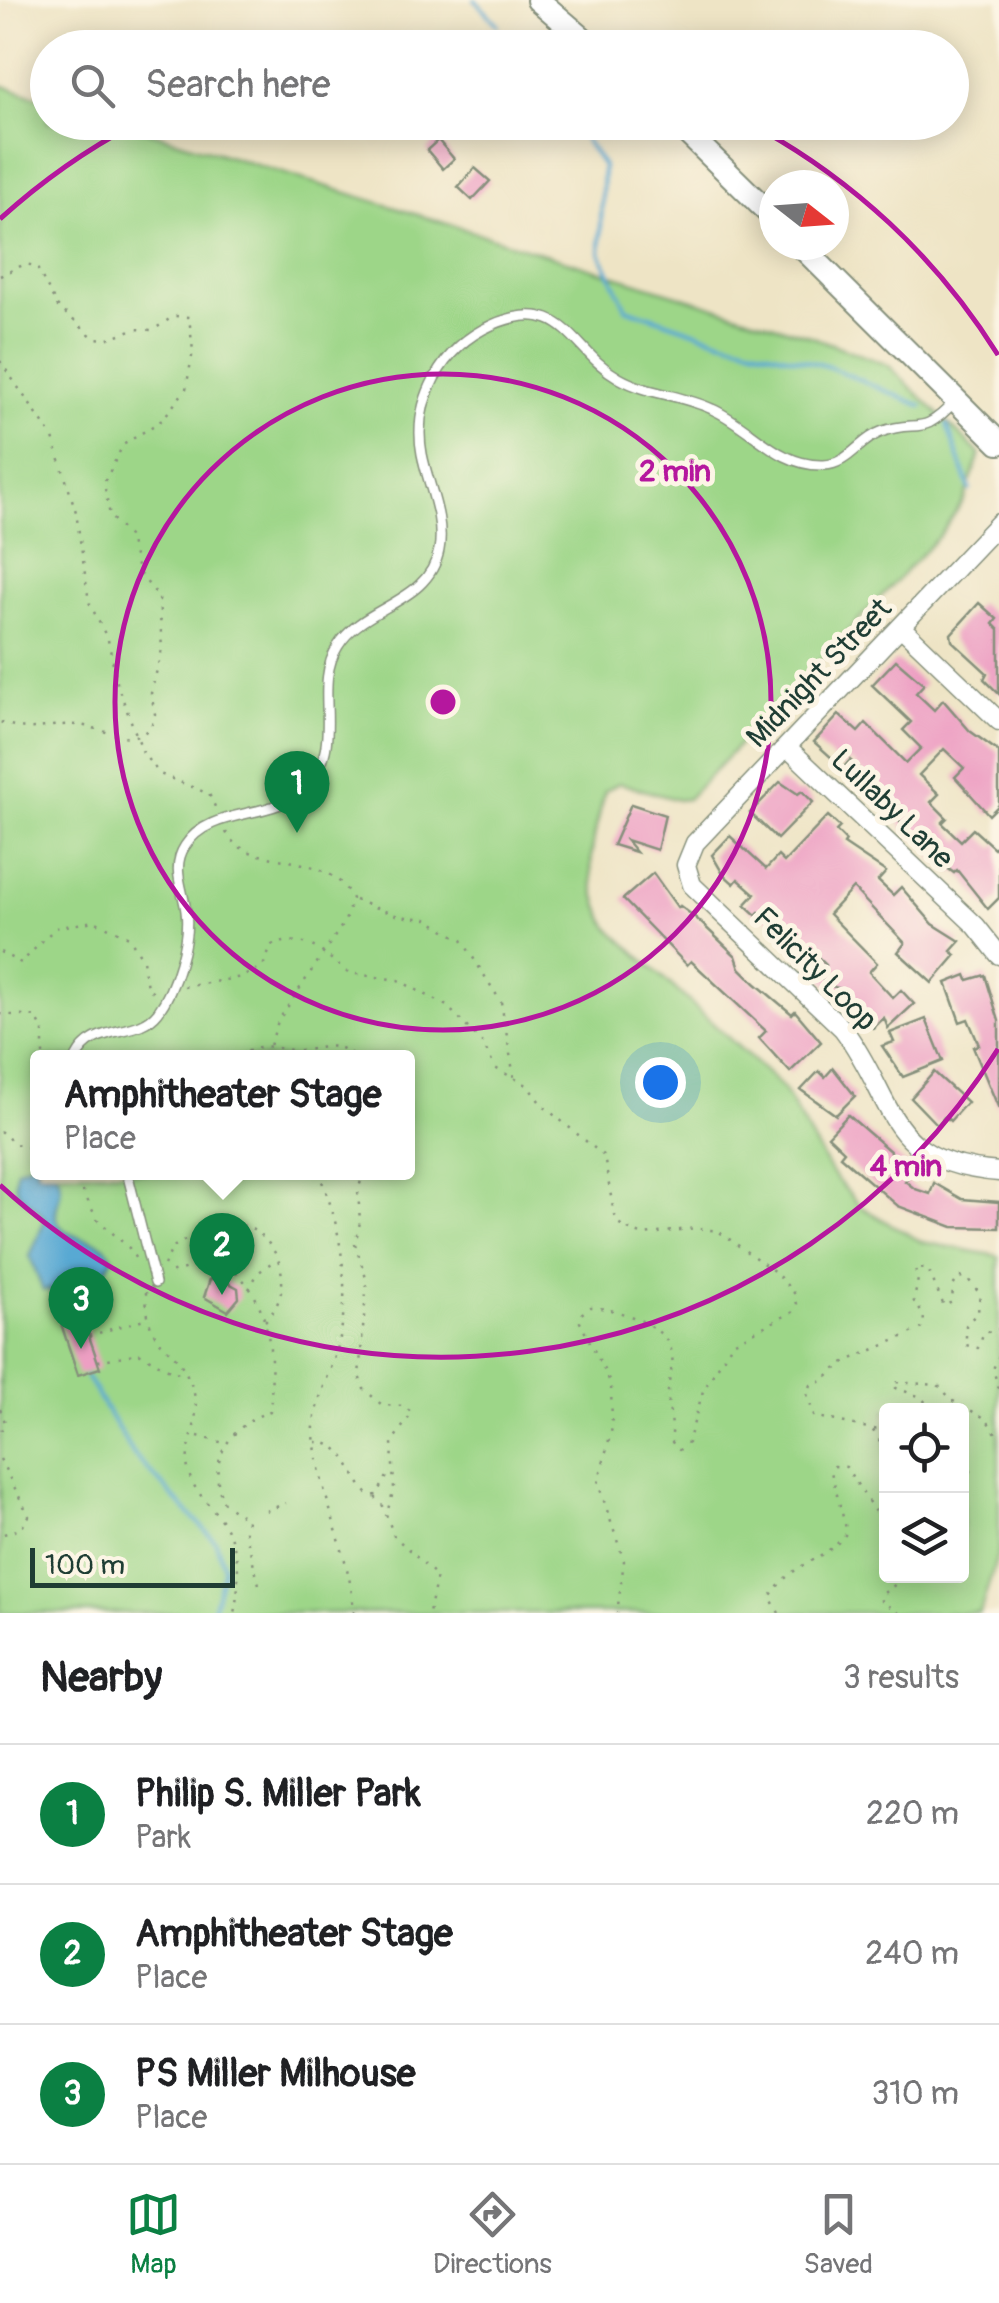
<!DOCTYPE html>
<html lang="en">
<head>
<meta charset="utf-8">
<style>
	:root { --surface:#fff; --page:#f6f6f6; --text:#202124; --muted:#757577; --line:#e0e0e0; --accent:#0b8043 }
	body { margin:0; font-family:Pangolin,sans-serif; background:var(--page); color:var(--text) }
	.controls { position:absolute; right:30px; bottom:30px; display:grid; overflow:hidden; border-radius:10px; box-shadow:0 5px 25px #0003 }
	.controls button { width:90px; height:90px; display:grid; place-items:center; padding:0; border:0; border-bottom:2px solid var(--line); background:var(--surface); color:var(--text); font:50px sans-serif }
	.compass { position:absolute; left:759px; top:170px; width:90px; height:90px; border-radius:50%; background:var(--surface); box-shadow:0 5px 25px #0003; rotate:107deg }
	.scale { position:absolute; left:30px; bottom:25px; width:205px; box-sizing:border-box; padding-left:10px; border:5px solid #1f3d34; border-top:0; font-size:28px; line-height:35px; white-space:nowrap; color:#1f3d34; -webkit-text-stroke:8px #fcf5e5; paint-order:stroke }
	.you { position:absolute; left:660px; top:1082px; width:35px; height:35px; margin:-25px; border:8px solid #fff; border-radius:50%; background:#1a73e8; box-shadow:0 0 0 15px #1a73e833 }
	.badge { display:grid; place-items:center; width:65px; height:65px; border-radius:50%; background:var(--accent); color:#fff; font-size:32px; font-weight:700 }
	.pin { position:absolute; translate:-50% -82px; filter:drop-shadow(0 2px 5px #0008) }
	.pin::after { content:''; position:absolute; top:52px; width:35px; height:30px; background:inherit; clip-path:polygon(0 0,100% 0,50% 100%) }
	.popup { position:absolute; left:30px; top:1050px; width:385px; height:130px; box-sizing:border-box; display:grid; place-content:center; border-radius:10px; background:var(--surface); filter:drop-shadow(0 2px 8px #0005); font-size:32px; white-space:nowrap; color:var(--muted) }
	.popup b { font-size:38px; color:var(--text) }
	.popup::after { content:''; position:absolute; left:50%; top:100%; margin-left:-20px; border:20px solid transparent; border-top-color:var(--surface) }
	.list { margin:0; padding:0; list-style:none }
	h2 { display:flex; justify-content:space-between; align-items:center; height:130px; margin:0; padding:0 40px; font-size:42px }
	h2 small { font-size:32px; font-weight:400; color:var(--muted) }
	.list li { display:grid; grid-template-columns:65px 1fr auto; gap:30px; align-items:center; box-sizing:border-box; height:140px; padding:0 40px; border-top:2px solid var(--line) }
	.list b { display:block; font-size:38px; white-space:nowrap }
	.list p { margin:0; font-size:32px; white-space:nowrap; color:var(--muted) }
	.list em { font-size:32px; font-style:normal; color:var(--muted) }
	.icon { flex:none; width:55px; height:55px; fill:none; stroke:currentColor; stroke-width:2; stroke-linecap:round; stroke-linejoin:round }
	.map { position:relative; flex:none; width:999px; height:1613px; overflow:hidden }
	.search { position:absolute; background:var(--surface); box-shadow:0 5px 25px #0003; left:30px; right:30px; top:30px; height:110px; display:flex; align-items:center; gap:25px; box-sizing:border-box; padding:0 35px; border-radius:55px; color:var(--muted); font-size:38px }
	.sheet { height:550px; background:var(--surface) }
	nav { display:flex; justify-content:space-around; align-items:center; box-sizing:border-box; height:140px; border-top:2px solid var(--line); background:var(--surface); font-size:28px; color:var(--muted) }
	nav a { display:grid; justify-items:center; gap:5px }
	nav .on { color:var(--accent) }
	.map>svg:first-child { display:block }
</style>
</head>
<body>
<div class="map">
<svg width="999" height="1613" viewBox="0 0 999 1613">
	<rect width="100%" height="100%" fill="#fcf5e5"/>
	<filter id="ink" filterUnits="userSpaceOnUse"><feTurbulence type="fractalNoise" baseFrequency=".01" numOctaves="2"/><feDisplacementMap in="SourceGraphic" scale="20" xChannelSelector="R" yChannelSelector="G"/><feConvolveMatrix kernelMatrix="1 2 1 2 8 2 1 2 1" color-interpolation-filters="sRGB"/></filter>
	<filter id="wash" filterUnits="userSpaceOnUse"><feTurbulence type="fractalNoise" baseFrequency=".0048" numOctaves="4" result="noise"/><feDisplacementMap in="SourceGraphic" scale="40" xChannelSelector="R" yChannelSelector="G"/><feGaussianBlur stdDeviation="2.25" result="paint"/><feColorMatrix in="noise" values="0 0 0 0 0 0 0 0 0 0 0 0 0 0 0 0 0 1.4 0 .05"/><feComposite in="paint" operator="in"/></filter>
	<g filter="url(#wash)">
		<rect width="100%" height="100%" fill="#eee4c5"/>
		<path fill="#9dd688" stroke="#5e8a5e" stroke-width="2.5" fill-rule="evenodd" d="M0,85L47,100L48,122L121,123L813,337L888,365L980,454L964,500L941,534L687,799L678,800L619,783L605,791C591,849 581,873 609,928L782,1087L832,1174L861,1207L922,1242L999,1256V1549L980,1613H0ZM37,1058H407V1172H37ZM886,1410H962V1576H886Z"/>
		<path fill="#58a9d3" stroke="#3c7384" stroke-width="2.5" d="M35,1161L37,1172L56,1173C70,1191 47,1211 60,1226C76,1244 100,1233 113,1258L103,1274L52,1295L49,1289L43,1291L30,1256L45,1220C34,1199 8,1199 17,1169Z"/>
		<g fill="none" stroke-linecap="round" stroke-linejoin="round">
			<g stroke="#58a9d3" stroke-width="4">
				<path d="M475,0L498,25"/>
				<path d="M514,42L519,48"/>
				<path d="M573,122L603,166L600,253L626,308L721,340L827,366L922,406"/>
				<path d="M947,425L970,490"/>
				<path d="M86,1376L134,1455L216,1542L224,1568L212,1613"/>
			</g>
		</g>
		<g id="blocks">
			<g fill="#ed9fc3">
				<path d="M438,140L454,159L443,169L427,150Z"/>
				<path d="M475,168L490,181L472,200L458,187Z"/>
				<path d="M979,603L997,619L993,624L999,630V694L984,679L987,673L952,641L951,634Z"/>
				<path d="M896,660L924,684L916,693L934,710L943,700L970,731L999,752V805L989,815L955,777L964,768L944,749L919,775L939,794L931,802L947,818L942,823L961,841L973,829L994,848L999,842V898L988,909L957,870L954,873L931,856L940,846L924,832L916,840L904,829L897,817L903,811L887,797L881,803L858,786L867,777L850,760L843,768L814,742L839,715L858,732L866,723L906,763L921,748L903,730L911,722L872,685Z"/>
				<path d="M780,782L798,794L802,791L813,802L777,839L750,813Z"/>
				<path d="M631,804L665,815L657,850L626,840L636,852L613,845Z"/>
				<path d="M828,816L840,827L836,831L846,841L844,844L886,872L878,881L893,895L901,887L933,924L960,941L951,951L956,955L932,983L898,952L905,943L853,888L829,914L877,963L869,972L893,998L901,990L914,1004L888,1028L884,1018L873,1028L841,989L828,985L817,975L826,965L810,949L801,959L784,937L788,933L771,917L768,920L759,912L756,915L745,905L755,894L738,879L734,884L723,874L712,855L730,836L766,869L778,856L784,862Z"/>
				<path d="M653,873L678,908L680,906L696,918L736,956L740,968L755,983L792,1014L795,1011L821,1042L790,1072L759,1038L766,1031L691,961L687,965L623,899Z"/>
				<path d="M966,975L968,980L985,975L999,1021V1109L973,1047L979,1045L968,1019L960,1022L946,983Z"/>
				<path d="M926,1019L943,1061L903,1077L882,1046L894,1042L890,1033Z"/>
				<path d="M833,1068L855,1096L836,1115L801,1090L819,1071L825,1077Z"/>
				<path d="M934,1072L967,1102L950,1121L945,1116L937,1125L911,1098Z"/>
				<path d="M848,1115L913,1171L905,1181L915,1189L930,1194L934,1183L962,1199L999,1202V1228L953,1227L898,1206L840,1156L844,1151L828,1136Z"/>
				<path d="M210,1279H221L238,1288L239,1298L228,1311L204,1297Z"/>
				<path d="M82,1289L88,1307L80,1310L100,1368L78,1375L53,1300Z"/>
			</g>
		</g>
	</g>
	<g filter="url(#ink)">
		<use href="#blocks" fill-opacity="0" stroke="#86907c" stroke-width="2.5"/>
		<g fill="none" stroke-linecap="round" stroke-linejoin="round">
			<defs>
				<g id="service">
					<path d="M76,1058C93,1022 137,1039 158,1012C175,989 190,940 186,911C183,889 171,867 185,846C210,806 272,821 304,789C349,744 310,690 338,646C363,605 429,604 439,550C445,518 428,485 422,454C412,401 442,347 492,325C565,293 571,351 619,378C647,394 682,395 712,409C751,426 778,467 824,465C849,464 859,440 881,432C918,418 920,439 954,402"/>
					<path d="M127,1172L155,1283"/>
				</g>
				<g id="minor">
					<path d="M999,523L695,843L686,865L692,885L843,1029C897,1101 883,1163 999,1172"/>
					<path d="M901,627L999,721"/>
					<path d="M787,747L976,926L999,955"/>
				</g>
				<g id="secondary">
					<path d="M538,0L594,48"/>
					<path d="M676,122L774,218"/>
					<path d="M800,245L999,443"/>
				</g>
			</defs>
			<use href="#service" stroke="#86907c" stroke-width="12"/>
			<use href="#minor" stroke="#86907c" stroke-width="21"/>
			<use href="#secondary" stroke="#86907c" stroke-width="26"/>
			<g stroke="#86907c" stroke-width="2.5" stroke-dasharray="2.5 8" stroke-linecap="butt">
				<path d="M0,276L25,264L36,266L57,306L94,338L106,339L134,329L153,330L174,316L189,317L193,351L186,389L162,420L123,445L104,483L110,516L128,536L139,573L159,597L162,650L151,693L155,714L151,727C129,749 102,726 77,725C45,723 38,735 0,722"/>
				<path d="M0,361L53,438L76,512L89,602L108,640L118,687L144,755L160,774L209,794L217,811"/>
				<path d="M226,832C246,873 327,845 352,899L345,921L278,1021L266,1058"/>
				<path d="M355,900L398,916L427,919L462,940L501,1002L514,1077"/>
				<path d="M0,952L21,963L55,928L94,921L129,937L143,960L147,988L157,994"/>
				<path d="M184,987L242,977L263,966L272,945C307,933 323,953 348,973L398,980L447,1006L483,1044L495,1068L527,1085L542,1105L604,1156L614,1214L622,1227L644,1235L695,1228L718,1231L775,1272L794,1293L797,1304L793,1312L733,1342L703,1391L688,1443L679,1450L671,1441C675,1422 667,1411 668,1393C668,1380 674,1366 672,1353C666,1323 616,1309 591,1307L581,1314L580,1322L611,1384L612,1428L598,1483L624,1561L617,1613"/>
				<path d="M0,1014L36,1017L43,1030V1058"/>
				<path d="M239,1058C263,1038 271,1050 298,1050C328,1050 330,1038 358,1058"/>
				<path d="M0,1131L15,1144L37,1149"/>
				<path d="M73,1172L97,1219L129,1248L137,1261"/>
				<path d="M318,1172C342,1225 353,1297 336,1353C329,1378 312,1407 314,1434C318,1494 350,1551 354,1613"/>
				<path d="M364,1172L358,1190L360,1222L355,1244L367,1281L359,1376L364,1389L382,1405L404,1406L412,1413L392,1442L394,1489L386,1516"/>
				<path d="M211,1225C265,1209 307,1279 265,1321"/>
				<path d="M206,1263C215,1267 227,1265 235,1272C273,1304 274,1366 270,1411C230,1426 205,1461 224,1503L247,1520L245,1531L260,1588"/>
				<path d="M164,1265L173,1247L211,1225L213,1249L206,1263L166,1274"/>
				<path d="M249,1289L258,1273L276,1259"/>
				<path d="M146,1292C147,1355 173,1337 191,1384C206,1422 181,1447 189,1474C194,1490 205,1500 215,1512C240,1542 242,1576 234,1613"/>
				<path d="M89,1336L144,1319"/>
				<path d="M999,1356L993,1369L999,1390"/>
				<path d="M98,1361L139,1353L175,1373L183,1371"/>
				<path d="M0,1409L5,1422L0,1433"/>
				<path d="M932,1410L921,1397L896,1388L894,1382L938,1385L953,1401L985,1418L999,1437"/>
				<path d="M874,1429L886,1432"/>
				<path d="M198,1436L224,1443"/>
				<path d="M316,1442C349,1443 350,1479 370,1496L377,1495L390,1471"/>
				<path d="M886,1450L872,1429L814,1416L807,1394L811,1385L823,1381L843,1363L923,1328L924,1316L913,1300L918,1284L915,1268L928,1269L944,1306L952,1302L953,1286L959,1277L967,1278L980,1294L978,1312L966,1325V1345L978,1348L984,1333L999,1329"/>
				<path d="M962,1451L971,1471L962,1485"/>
				<path d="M0,1459L29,1516L21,1529L0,1535"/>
				<path d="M375,1497L383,1506L394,1536L437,1576L429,1613"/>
				<path d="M266,1511L286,1503"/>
				<path d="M779,1613L770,1597C790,1562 830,1559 847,1532L831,1472L834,1466L846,1467L886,1529"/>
				<path d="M899,1613L881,1601V1595L907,1576"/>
			</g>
			<use href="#service" stroke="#fff" stroke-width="9"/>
			<use href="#minor" stroke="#fff" stroke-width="18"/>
			<use href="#secondary" stroke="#fff" stroke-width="22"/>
		</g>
	</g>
	<g fill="none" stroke="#b5179e" stroke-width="5">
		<circle cx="443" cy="702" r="328"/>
		<path d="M998 1049A655 655 0 0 1 0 1185M0 219A655 655 0 0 1 135 124M420 47A655 655 0 0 1 466 47M751 124A655 655 0 0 1 998 355"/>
	</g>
	<g text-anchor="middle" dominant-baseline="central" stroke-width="10" stroke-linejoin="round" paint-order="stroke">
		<g font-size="30" fill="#1f3d34" stroke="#fcf5e5">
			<text transform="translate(819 673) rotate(-46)">Midnight Street</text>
			<text transform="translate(892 809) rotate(44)">Lullaby Lane</text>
			<text transform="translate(815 969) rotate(45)">Felicity Loop</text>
		</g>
	</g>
	<circle cx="443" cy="702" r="15" fill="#b5179e" stroke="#fcf5e5" stroke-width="5"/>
	<g font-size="30" text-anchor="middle" font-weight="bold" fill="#b5179e" stroke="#fcf5e5" stroke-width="10" stroke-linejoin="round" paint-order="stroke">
		<text x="675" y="481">2 min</text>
		<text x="906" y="1176">4 min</text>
	</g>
</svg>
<div class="controls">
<button><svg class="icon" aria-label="locate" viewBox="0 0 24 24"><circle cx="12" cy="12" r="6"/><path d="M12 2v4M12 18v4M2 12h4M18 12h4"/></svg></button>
<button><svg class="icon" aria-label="layers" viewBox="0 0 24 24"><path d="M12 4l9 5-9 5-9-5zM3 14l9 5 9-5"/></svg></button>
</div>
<svg class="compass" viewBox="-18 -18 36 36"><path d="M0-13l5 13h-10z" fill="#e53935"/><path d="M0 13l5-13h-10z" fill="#757577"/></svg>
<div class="scale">100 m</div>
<div class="you"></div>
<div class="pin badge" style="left:297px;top:833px">1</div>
<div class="pin badge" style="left:222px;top:1295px">2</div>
<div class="popup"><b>Amphitheater Stage</b>Place</div>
<div class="pin badge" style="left:81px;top:1349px">3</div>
<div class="search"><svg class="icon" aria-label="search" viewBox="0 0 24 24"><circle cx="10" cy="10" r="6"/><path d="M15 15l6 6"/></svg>Search here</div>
</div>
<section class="sheet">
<h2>Nearby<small>3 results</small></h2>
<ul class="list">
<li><span class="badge">1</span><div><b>Philip S. Miller Park</b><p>Park</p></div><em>220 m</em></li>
<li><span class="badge">2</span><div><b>Amphitheater Stage</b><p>Place</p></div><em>240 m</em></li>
<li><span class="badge">3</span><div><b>PS Miller Milhouse</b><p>Place</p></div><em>310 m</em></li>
</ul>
</section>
<nav>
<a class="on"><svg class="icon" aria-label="map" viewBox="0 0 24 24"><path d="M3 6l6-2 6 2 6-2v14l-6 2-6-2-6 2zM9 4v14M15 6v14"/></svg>Map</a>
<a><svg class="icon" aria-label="directions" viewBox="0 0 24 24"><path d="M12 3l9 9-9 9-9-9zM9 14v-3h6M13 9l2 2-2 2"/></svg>Directions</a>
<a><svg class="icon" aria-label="saved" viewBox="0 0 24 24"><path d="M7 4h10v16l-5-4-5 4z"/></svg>Saved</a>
</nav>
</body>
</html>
